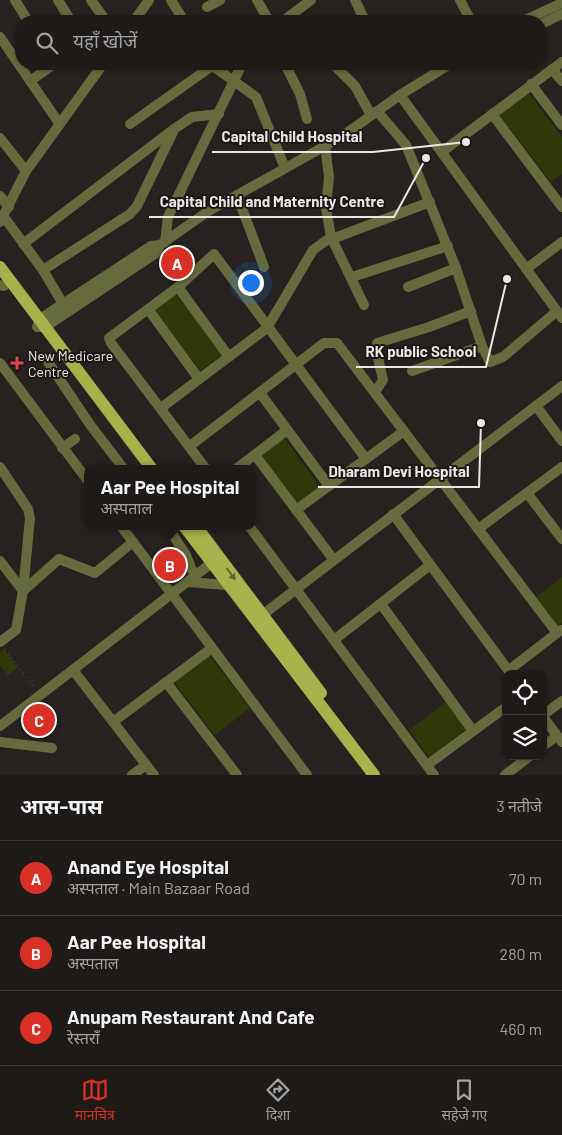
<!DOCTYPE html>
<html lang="hi">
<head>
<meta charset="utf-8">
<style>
	:root { --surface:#1d1a18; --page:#2a2725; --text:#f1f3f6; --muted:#a0a1a2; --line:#3b3837; --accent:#d93025 }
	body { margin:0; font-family:Barlow,"Noto Sans Devanagari",sans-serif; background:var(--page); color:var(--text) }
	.controls { position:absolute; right:15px; bottom:15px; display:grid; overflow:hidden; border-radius:10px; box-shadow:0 1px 4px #0004 }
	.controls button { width:45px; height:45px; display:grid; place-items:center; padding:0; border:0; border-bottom:1px solid var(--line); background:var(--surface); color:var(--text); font:25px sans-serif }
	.you { position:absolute; left:250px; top:282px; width:18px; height:18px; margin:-12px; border:4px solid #fff; border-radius:50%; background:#1a73e8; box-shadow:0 0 0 8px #1a73e833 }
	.badge { display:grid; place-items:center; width:32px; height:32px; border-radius:50%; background:var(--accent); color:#fff; font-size:16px; font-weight:700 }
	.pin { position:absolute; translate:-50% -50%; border:2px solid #fff; box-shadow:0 1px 5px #0006 }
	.popup { position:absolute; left:84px; top:465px; width:172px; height:65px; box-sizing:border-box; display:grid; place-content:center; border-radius:10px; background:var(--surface); filter:drop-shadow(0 1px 4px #0005); font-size:16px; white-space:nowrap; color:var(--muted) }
	.popup b { font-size:19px; color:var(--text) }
	.popup::after { content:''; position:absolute; left:50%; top:100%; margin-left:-10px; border:10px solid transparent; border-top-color:var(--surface) }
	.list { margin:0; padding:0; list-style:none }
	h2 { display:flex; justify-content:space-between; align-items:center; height:65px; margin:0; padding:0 20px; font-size:21px }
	h2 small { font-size:16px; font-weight:400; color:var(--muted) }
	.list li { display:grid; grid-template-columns:32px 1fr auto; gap:15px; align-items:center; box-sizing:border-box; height:75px; padding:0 20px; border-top:1px solid var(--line) }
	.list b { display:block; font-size:19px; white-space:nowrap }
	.list p { margin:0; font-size:16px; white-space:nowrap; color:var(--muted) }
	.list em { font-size:16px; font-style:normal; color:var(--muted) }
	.icon { flex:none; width:28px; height:28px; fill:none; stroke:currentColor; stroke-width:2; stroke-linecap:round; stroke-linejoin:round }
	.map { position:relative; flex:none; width:562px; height:775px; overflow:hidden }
	.search { position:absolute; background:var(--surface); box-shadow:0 1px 4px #0004; left:15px; right:15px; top:15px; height:55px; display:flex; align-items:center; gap:12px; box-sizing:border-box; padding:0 18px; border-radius:20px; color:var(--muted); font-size:19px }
	.sheet { height:290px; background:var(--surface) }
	nav { display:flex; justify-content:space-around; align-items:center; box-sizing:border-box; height:70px; border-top:1px solid var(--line); background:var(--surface); font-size:14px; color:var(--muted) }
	nav a { display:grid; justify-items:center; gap:2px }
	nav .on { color:var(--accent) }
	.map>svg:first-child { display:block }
</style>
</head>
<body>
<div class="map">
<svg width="562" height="775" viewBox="0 0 562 775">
	<rect width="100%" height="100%" fill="#272220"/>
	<g fill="#2f3808">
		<path d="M528,92L562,137V174L551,182L499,114Z"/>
		<path d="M176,294L222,354L200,371L155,310Z"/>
		<path d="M284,438L320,487L297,504L261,455Z"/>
		<path d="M562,577V623L558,626L536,597Z"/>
		<path d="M4,649L18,668L8,675L0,665V652Z"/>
		<path d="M209,655L250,708L215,735L174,682Z"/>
		<path d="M446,702L466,729L429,757L409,730Z"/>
	</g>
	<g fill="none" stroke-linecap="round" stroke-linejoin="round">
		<path stroke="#686361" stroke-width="1" stroke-dasharray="1 4" stroke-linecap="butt" d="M5,649L33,686"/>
		<g stroke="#656b3c" stroke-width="10">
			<path d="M15,0L28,21"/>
			<path d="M58,0L71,21"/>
			<path d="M91,0L106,21"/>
			<path d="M171,0L184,21"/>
			<path d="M257,0L269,21"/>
			<path d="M355,0L365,21"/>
			<path d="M460,0L471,21"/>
			<path d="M207,7L220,0"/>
			<path d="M134,21L149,0"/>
			<path d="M283,21L311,0"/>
			<path d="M523,21L562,3"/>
			<path d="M541,24L562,14"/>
			<path d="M0,37L59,123"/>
			<path d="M210,64L256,97L285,168"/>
			<path d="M285,64L300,94L307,119"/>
			<path d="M333,64L355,86L371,115"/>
			<path d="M552,69L562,81"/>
			<path d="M30,81L54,64"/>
			<path d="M531,84L562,125"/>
			<path d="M400,95L562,318"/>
			<path d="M377,111L406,145L456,268L482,346L490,362L503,357L557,311"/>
			<path d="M492,114L562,207"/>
			<path d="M130,124L212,66"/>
			<path d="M0,138L26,171"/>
			<path d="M325,145L329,177L326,208L331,237L364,305"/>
			<path d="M443,151L562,62"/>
			<path d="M237,195L264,267"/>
			<path d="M0,196L9,207"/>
			<path d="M4,217L43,270L63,304"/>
			<path d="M0,222L26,171L103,64"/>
			<path d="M332,239L430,202"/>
			<path d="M165,242L168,217L242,64"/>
			<path d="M23,244L174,129L192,117L219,114"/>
			<path d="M160,245L151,246L40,319L37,327H45L156,253L160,245L207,212L341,137L400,95L450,64"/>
			<path d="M526,269L562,242"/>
			<path d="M43,270L130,214L137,206L173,132"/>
			<path d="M352,277L448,246"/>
			<path d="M0,285L4,286"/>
			<path d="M178,287L229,357"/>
			<path d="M408,287L456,268"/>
			<path d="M148,309L199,379"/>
			<path d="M377,343L429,327L471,311"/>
			<path d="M46,359L91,426L124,469"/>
			<path d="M0,363L88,481"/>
			<path d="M412,371L482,346"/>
			<path d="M375,392L383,380L378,358"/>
			<path d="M260,393L329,486"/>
			<path d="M536,406L562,441"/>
			<path d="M161,408L267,328L313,250L331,237"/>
			<path d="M190,446L324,343H337L557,633"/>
			<path d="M62,448L75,439"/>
			<path d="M255,455L333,559"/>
			<path d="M0,467L28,509L30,518L23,591L16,630L0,642"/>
			<path d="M206,469L111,343L109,338L178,287L214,254L366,459"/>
			<path d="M236,469L287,430"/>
			<path d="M527,493L562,539"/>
			<path d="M296,510L404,431"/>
			<path d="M393,514L511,674"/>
			<path d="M121,526L307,775"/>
			<path d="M167,526L186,555L192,570"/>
			<path d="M249,526L434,775"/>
			<path d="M478,529L562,467"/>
			<path d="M0,561L23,591L59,559L95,573L133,542"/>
			<path d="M188,582L226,585"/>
			<path d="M381,604L473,731"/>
			<path d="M257,619L562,386"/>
			<path d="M334,640L430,565"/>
			<path d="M73,670L154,775"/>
			<path d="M509,670L561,630"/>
			<path d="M166,682L237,775"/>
			<path d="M543,715L562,701"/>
			<path d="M543,717L562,742"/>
			<path d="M113,722L212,648"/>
			<path d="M0,726L218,558"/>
			<path d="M0,742L52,748"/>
			<path d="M543,746L557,736"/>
			<path d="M427,765L506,707"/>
			<path d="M132,775L146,765"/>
			<path d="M505,775L530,756"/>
		</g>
		<g stroke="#a7b34a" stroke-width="12">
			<path d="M0,267L152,469"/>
			<path d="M184,526L374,775"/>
			<path d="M196,526L321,693"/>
		</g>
	</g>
	<defs><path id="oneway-solid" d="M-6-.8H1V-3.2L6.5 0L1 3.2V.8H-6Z" transform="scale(1.25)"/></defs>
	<use fill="#626630" href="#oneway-solid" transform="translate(231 574) rotate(53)"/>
	<path fill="#e0444e" stroke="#1d1816" stroke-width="2" d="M14.5 355.5h5v5h5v5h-5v5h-5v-5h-5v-5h5z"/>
	<g text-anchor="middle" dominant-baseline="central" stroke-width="4" stroke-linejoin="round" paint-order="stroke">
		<g font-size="14" fill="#ebe7e6" stroke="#1d1816" text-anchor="start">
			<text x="28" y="355">New Medicare<tspan x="28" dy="16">Centre</tspan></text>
		</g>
	</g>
	<path fill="none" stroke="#ebe7e6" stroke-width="2" d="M466 142L373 152H212M426 158L394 217H149M507 279L486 367H356M481 423L479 487H318"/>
	<g fill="#ebe7e6" stroke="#1d1816" stroke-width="2">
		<circle cx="466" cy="142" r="5"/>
		<circle cx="426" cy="158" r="5"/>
		<circle cx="507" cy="279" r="5"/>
		<circle cx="481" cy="423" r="5"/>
	</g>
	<g font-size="15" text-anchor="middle" font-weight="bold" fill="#ebe7e6" stroke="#1d1816" stroke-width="4" stroke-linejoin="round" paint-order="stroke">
		<text x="292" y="142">Capital Child Hospital</text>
		<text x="272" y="207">Capital Child and Maternity Centre</text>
		<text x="421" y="357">RK public School</text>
		<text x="399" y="477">Dharam Devi Hospital</text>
	</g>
</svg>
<div class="controls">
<button><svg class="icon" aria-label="locate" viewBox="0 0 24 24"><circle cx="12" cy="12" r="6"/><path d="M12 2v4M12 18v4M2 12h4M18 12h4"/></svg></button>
<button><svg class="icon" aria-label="layers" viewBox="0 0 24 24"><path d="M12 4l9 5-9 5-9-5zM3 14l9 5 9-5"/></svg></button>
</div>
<div class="you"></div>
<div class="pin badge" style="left:177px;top:263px">A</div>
<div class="pin badge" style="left:170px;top:565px">B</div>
<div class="popup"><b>Aar Pee Hospital</b>अस्पताल</div>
<div class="pin badge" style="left:39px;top:720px">C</div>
<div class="search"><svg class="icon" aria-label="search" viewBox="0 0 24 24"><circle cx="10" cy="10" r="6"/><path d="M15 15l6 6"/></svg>यहाँ खोजें</div>
</div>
<section class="sheet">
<h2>आस-पास<small>3 नतीजे</small></h2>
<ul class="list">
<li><span class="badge">A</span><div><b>Anand Eye Hospital</b><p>अस्पताल · Main Bazaar Road</p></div><em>70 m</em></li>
<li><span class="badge">B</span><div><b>Aar Pee Hospital</b><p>अस्पताल</p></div><em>280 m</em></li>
<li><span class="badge">C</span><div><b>Anupam Restaurant And Cafe</b><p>रेस्तराँ</p></div><em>460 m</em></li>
</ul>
</section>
<nav>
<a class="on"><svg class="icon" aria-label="map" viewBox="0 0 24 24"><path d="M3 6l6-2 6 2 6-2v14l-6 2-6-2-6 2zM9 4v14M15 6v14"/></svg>मानचित्र</a>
<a><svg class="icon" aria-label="directions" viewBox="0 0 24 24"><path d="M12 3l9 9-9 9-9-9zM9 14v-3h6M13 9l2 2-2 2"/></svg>दिशा</a>
<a><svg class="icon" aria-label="saved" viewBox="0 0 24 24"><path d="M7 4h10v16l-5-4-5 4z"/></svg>सहेजे गए</a>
</nav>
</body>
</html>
